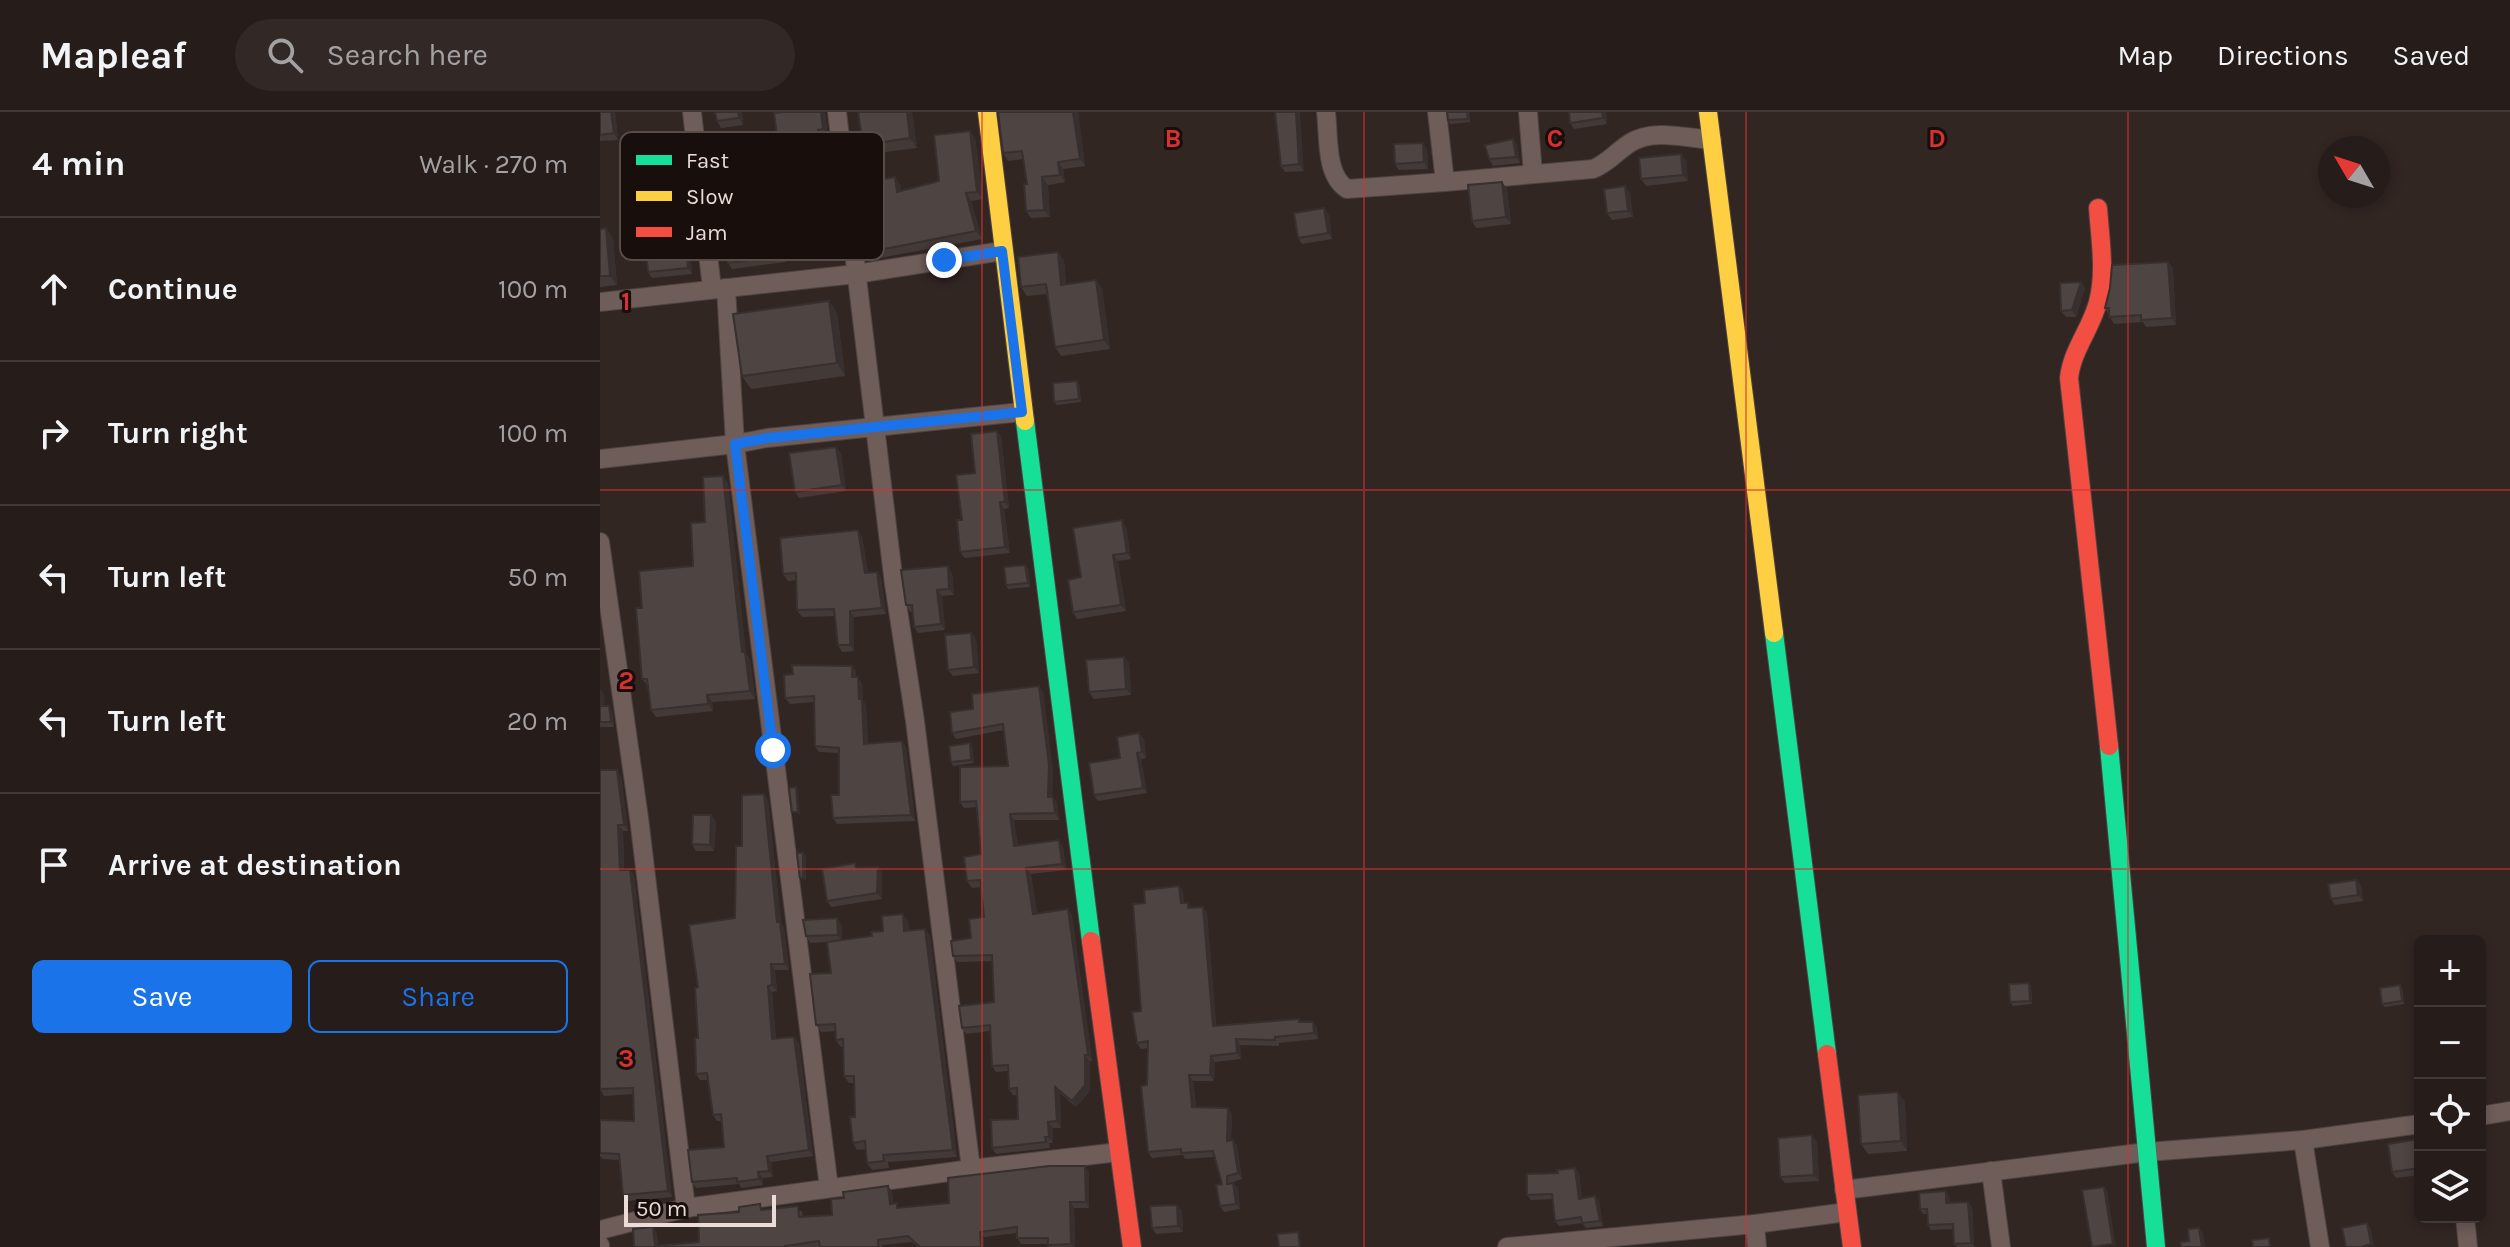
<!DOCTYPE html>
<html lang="en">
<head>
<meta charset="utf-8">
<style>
	:root { --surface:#261c1a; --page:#322927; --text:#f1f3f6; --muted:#a4a1a2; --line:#423a39; --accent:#1a73e8 }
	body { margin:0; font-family:Karla,sans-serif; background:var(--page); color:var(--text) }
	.controls { position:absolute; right:24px; bottom:24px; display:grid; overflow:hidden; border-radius:12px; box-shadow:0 4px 12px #0003 }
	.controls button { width:72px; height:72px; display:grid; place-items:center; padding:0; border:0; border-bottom:2px solid var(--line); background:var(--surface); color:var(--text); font:40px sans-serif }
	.compass { position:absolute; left:1718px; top:24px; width:72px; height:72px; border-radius:50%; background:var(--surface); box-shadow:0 4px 12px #0003; rotate:309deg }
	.scale { position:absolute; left:24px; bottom:20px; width:152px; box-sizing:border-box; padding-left:8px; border:4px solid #ecdcd8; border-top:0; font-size:22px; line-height:28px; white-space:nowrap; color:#ecdcd8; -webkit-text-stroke:6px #180e0c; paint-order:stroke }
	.stop { position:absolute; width:24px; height:24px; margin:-18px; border:6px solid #1a73e8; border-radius:50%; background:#fff }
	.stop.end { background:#1a73e8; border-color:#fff; box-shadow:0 2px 8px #0008 }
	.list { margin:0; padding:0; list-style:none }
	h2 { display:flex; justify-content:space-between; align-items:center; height:104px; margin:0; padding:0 32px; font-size:34px }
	h2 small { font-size:26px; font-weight:400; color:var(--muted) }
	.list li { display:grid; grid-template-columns:52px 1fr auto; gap:24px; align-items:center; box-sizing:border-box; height:144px; padding:0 32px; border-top:2px solid var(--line) }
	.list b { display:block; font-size:30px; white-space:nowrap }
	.list em { font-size:26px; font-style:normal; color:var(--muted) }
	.actions { display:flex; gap:16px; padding:24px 32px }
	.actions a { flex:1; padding:18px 0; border:2px solid var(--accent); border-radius:12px; text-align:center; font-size:28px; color:var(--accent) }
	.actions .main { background:var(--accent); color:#fff }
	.icon { flex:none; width:44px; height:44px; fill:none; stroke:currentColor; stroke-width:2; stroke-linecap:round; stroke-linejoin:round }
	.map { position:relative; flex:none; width:1910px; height:1135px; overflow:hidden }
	header { display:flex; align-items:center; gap:48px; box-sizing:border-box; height:112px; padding:0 40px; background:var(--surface); border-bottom:2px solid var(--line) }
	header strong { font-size:38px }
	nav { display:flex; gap:44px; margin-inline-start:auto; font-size:28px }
	.search { width:560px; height:72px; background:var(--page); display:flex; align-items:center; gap:20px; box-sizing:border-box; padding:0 28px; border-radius:44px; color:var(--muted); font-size:30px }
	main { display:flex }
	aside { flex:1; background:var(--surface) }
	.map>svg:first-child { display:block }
</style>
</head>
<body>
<header>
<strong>Mapleaf</strong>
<div class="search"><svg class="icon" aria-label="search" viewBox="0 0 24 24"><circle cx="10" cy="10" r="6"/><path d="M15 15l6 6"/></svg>Search here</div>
<nav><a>Map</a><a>Directions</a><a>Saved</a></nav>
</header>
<main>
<aside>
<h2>4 min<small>Walk · 270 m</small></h2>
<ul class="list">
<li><svg class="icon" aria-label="ahead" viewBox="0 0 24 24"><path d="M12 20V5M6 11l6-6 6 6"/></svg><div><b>Continue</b></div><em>100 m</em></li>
<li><svg class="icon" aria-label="right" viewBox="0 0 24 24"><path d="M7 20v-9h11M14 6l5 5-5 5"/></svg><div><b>Turn right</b></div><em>100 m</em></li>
<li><svg class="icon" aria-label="left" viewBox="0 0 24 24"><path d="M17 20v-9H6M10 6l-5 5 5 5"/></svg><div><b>Turn left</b></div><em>50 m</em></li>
<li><svg class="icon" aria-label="left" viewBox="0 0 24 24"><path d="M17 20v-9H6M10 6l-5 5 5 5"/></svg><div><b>Turn left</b></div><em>20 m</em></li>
<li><svg class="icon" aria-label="arrive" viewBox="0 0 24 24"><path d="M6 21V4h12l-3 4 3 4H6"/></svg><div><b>Arrive at destination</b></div></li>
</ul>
<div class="actions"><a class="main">Save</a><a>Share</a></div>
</aside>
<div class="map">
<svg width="1910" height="1135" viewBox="0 0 1910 1135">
	<rect width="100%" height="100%" fill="#322623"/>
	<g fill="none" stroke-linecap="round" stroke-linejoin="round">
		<defs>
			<g id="street">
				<path d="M92,0L112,177"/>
				<path d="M237,0L294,472L315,609L371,1057"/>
				<path d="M726,0C729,24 725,63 747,77L845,70L837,0"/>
				<path d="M928,0L933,62"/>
				<path d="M845,70L993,57C1008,51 1016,40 1030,31C1053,16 1086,26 1112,28"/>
				<path d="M126,176L135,332L229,1076"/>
				<path d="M0,190L256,162L402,139"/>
				<path d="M0,347L135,332L167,326L422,300"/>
				<path d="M0,430L39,706L86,1096"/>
				<path d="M1880,1004L1910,999"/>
				<path d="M1703,1028L1720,1135"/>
				<path d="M1391,1059L1401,1135"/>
				<path d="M1244,1078L1547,1040L1703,1028L1820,1012"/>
				<path d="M1865,1105L1868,1135"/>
				<path d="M1155,1112L1247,1100"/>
				<path d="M0,1118L86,1096L371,1057L519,1040"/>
				<path d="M0,1133V1135"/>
				<path d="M907,1135L1155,1112L1157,1135"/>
			</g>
			<g id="fast">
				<path d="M425,309L491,829"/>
				<path d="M1174,521L1227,942"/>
				<path d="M1509,634L1556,1135"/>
			</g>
			<g id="slow">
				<path d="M387,0L425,309"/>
				<path d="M1108,0L1174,521"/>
			</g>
			<g id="jam">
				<path d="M1498,96C1500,126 1506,160 1498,190C1491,217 1472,238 1469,266L1509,634"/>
				<path d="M491,829L532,1135"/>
				<path d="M1227,942L1252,1135"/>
			</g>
		</defs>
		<use href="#street" stroke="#4e4442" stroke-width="20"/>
		<use href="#fast" stroke="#4e4442" stroke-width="20"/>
		<use href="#slow" stroke="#4e4442" stroke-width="20"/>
		<use href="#jam" stroke="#4e4442" stroke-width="20"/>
		<use href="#street" stroke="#6e5d59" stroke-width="18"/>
		<use href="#fast" stroke="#16e098" stroke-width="18"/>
		<use href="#slow" stroke="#ffcf43" stroke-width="18"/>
		<use href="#jam" stroke="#f24e42" stroke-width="18"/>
	</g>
	<g fill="#433a38">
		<path d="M0,0H15L18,28L0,29Z"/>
		<path d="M142,0L143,13L121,16L117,9Z"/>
		<path d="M184,0L225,1L228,24H223L225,79L232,85L233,106L217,107L218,113L182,117L186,150L132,157L128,151L169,84L180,47Z"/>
		<path d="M258,0H312L317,36L269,42L263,33Z"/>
		<path d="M478,0L485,54L463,57L465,70L448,73L450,105L431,106L426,99L427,72L423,47L408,49L403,41Z"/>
		<path d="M675,0L704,59L685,60L681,54Z"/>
		<path d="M847,0H869L870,10L850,12L848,8Z"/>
		<path d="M1006,0L1007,12L974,17L970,11Z"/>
		<path d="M375,26L383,87L371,89L382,127L274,147L269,140L278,92L295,65L300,73L301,79L339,69Z"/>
		<path d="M913,27L917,33L920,51L893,54L889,47Z"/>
		<path d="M827,37L828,57L799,58L795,52Z"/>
		<path d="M1086,48L1088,69L1046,74L1041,67Z"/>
		<path d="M902,70L907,77L911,112L876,116L872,109Z"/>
		<path d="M1030,81L1033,105L1012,108L1007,101Z"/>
		<path d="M87,92L91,99L94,129L89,130L92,162L52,166L48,160L54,129Z"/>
		<path d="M729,103L732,127L702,132L698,126Z"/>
		<path d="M0,117L13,126L17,173L0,175Z"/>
		<path d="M458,140L464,149L466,172L502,176L510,237L461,244L455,235L447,182L427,184L421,175Z"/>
		<path d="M1568,150L1573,157L1576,213L1546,215L1543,210L1514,212L1505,196Z"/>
		<path d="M1481,170L1485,176L1476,205H1466L1461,199Z"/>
		<path d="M229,189L237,201L245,264L151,277L142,264Z"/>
		<path d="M479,272L481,290L457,293L454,290Z"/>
		<path d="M397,319L401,325L409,396L404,397L410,441L365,446L360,440L362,408L375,361Z"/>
		<path d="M241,341L246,379L199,386L195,380Z"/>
		<path d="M128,371L146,542L150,547L155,587L112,590L113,599L56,605L51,598L48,574L42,567V496L93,454L105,410Z"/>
		<path d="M526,415L531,447L518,449L526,499L477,507L473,500L481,465Z"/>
		<path d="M262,425L268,460H277L281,466L286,502L254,505V539L242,540L238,533L235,504L202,505L197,498L196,468L188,469L183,462Z"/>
		<path d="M428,456L430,475L408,477L406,473Z"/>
		<path d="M352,461L354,483L342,484L345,518L318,521L314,515L312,500H310L306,493Z"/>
		<path d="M376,527L379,561L353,564L348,558Z"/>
		<path d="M524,545L529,551L531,583L494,587L489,580Z"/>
		<path d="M252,554L256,560V565L262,571L263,589L266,593L268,632L306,635L315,709L237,712L233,706L239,683V641L219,640L215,634L214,590L190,592L185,586Z"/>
		<path d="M0,578L4,582V594L12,599L14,615H0Z"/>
		<path d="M443,580L453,659L452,685L457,691L459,708H414L418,734L459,728L463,735L466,758L431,762L437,801L468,797L472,803L492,949H490V979L476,995L460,981L461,1016H453V1031H449L450,1036L396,1042L392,1036L418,1007L417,983H413L409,977L408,959L396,960L392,954L390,919L366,922L362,916L394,890L392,849L357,850L353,844L371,826L384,805L381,775L372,776L367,769L381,742L377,695L364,696L360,690L408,654L404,618L356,627L352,621L373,597Z"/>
		<path d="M544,627L546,646L541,647L547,681L498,689L494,683L520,646Z"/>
		<path d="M370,631L372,634L374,651L353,654L351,650Z"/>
		<path d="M21,664L28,719H23L24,758H30L34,764L72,1085L27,1089L23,1083L20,1048L3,1047L0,1044V1008L34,1009V982L4,984L0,977Z"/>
		<path d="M168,688L181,811L184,816L189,858H175L177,879L172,880L176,927L194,925L199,931L213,1044L171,1050L173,1065L163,1066V1073L141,1076L139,1072L96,1076L92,1070L124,1035L122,1009H117L113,1003L108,968H100L96,962L98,926V875L135,806L142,734Z"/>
		<path d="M111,703L116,710L114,739H96L92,732Z"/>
		<path d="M278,755L282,761V787L231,795L227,789L258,756Z"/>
		<path d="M1756,768L1761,774L1763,789L1735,793L1731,787Z"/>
		<path d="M579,774L583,780L584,791L592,796L603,795L607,801L616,914L713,910L717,916L718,927L679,931V934L640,933L641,947L615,950L614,969H593L596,995L632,1002L631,1028H633L637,1034L642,1067L631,1071L638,1076L640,1097L624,1100L620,1094L622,1072L614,1045L585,1047L583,1043L552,1046L548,1040V936L541,937L537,931L541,899L545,791Z"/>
		<path d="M308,809L309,819L330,824L357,1045L288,1050L289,1056L272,1058L267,1051L266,1037L257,1038L253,1031L255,1005L254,971H249L244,964L243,935H241L236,928V919L221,920L216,913L231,861L227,830L210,831L206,824L242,813V828L272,824Z"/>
		<path d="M1429,871L1431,874L1432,892L1413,894L1410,890Z"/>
		<path d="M1802,876L1804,892L1785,895L1782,892Z"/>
		<path d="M1305,990L1307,1039L1268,1042L1261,1032Z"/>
		<path d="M1820,1027V1063L1796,1066L1792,1060Z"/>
		<path d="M1217,1030L1219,1069L1185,1071L1180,1065Z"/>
		<path d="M975,1056L979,1061L982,1086L999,1089L1003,1114L986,1116L982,1111L959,1114L955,1109L952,1087L931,1088L927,1083L958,1061Z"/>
		<path d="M489,1060V1096H474L475,1135H450L448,1132H421L417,1126V1121L384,1125V1135H318L312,1130L282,1133V1135H34L57,1121L58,1134L99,1130L164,1098L202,1099L203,1105L232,1103L244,1086L288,1074L292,1080L293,1092L300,1096L349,1091Z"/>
		<path d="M1346,1079L1349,1084L1350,1091L1372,1095L1374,1135H1357L1354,1132L1353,1117L1331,1118L1328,1113L1327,1102H1323L1320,1097Z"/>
		<path d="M577,1093L582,1099L583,1120L556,1122L552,1116Z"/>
	</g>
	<g fill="#37302e">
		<path d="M11,0H15L18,28L14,21Z"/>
		<path d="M138,0H142L143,13L139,6Z"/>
		<path d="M221,0L225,1L228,24L223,17Z"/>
		<path d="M307,0H312L317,36L310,26Z"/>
		<path d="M473,0H478L485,54L480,47Z"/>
		<path d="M696,0H700L704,59L699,52Z"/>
		<path d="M1002,0H1006L1007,12L1003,6Z"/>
		<path d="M218,18L223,24L225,86L220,79Z"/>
		<path d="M370,19L375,26L383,87L377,80Z"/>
		<path d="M913,27L917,33L920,51L916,45Z"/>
		<path d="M823,31L827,37L828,57L824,50Z"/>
		<path d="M1081,42L1086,48L1088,69L1083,63Z"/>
		<path d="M458,50L463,57L465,70L460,63Z"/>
		<path d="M295,65L300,73L302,87L297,80Z"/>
		<path d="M442,65L448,73L450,105L444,98Z"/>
		<path d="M902,70L907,77L911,112L906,105Z"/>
		<path d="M1025,74L1030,81L1033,105L1028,99Z"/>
		<path d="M228,79L232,85L233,106L229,99Z"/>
		<path d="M366,81L371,89L382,127L376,119Z"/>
		<path d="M87,92L91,99L94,129L90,122Z"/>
		<path d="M724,96L729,103L732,127L728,121Z"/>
		<path d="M178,111L182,117L186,150L182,144Z"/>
		<path d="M6,116L13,126L17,173L10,164Z"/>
		<path d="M85,123L89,130L92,162L88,156Z"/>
		<path d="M458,140L464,149L467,182L461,173Z"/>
		<path d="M1568,150L1573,157L1576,213L1572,206Z"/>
		<path d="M496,168L502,176L510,237L504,228Z"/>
		<path d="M1481,170L1485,176L1476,205L1472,198Z"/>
		<path d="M229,189L237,201L245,264L237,251Z"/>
		<path d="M477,269L479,272L481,290L479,287Z"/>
		<path d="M397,319L401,325L409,396L405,390Z"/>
		<path d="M236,335L241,341L246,379L242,373Z"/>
		<path d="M123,364L128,371L146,542L150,547L155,587L150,579L142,540Z"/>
		<path d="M400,390L404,397L410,441L405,435Z"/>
		<path d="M522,408L526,415L531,447L527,441Z"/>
		<path d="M258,418L262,425L269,467L265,461Z"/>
		<path d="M513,443L518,449L526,499L521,493Z"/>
		<path d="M425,453L428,456L430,475L428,471Z"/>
		<path d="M348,454L352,461L354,483L349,477Z"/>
		<path d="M277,460L281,466L286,502L282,496Z"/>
		<path d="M337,478L342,484L345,518L341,512Z"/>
		<path d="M250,499L254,505V539L250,533Z"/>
		<path d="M371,521L376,527L379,561L374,555Z"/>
		<path d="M524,545L529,551L531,583L526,577Z"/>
		<path d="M252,554L256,560V571L252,565Z"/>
		<path d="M258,565L262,571L263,589L266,593L268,638L264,632Z"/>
		<path d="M439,574L443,580L453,659L452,691L448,685Z"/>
		<path d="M1,578L4,582L5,599L1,594Z"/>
		<path d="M107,583L112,590L113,599L108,592Z"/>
		<path d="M9,594L12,599L14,615L11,610Z"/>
		<path d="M539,621L544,627L546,646L542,640Z"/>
		<path d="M302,629L306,635L315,709L311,703Z"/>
		<path d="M370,631L372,634L374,651L371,648Z"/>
		<path d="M537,641L541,647L547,681L543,676Z"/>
		<path d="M17,658L21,664L28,719L24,713Z"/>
		<path d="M196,675L198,678L200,703L198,700Z"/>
		<path d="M164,682L168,688L181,811L184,816L189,858L185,852L177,810Z"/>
		<path d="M453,685L457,691L459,708L455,701Z"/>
		<path d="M410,702L414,708L419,740L414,734Z"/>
		<path d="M111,703L116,710L114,739L110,733Z"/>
		<path d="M18,713L23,719L24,764L20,758Z"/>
		<path d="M459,728L463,735L466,758L462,752Z"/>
		<path d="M203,741L206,744V769L203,766Z"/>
		<path d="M278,755L282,761V787L277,781Z"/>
		<path d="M426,756L431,762L438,808L433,802Z"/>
		<path d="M30,758L34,764L72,1085L68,1079Z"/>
		<path d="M1756,768L1761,774L1763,789L1758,783Z"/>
		<path d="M579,774L583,780L585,797L581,791Z"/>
		<path d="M603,795L607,801L617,920L613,914Z"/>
		<path d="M468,797L472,803L492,949L488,943Z"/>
		<path d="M303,802L308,809L309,826L304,819Z"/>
		<path d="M237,806L242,813V829L238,823Z"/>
		<path d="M325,817L330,824L357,1045L353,1038Z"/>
		<path d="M171,852L175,858L177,879L172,873Z"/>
		<path d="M1429,871L1431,874L1432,892L1430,889Z"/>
		<path d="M168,874L172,880L176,933L172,927Z"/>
		<path d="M713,910L717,916L718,927L714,921Z"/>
		<path d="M194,925L199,931L213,1044L209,1038Z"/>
		<path d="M636,927L640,933L641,947L637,941Z"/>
		<path d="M485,943L490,949V979L476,995L472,989Z"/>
		<path d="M611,944L615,950L614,969L610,963Z"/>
		<path d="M589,963L593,969L596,1001L592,995Z"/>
		<path d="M455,975L460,981L461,1016L457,1009Z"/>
		<path d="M1298,980L1305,990L1307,1039L1301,1029Z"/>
		<path d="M628,996L632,1002L631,1035L627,1029Z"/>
		<path d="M448,1010L453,1016V1031L449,1025Z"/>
		<path d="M1212,1023L1217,1030L1219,1069L1214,1063Z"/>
		<path d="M633,1028L637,1034L642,1067L638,1061Z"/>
		<path d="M167,1044L171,1050L173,1065L169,1059Z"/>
		<path d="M485,1054L489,1060V1096L486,1090Z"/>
		<path d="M975,1056L979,1061L983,1092L979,1087Z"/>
		<path d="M158,1060L163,1066V1073L159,1067Z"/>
		<path d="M633,1071L638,1076L640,1097L636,1092Z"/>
		<path d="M288,1074L292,1080L294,1098L290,1092Z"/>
		<path d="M1504,1075L1507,1078L1516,1135L1513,1132Z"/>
		<path d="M1346,1079L1349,1084L1350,1096L1346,1091Z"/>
		<path d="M995,1084L999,1089L1003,1114L1000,1109Z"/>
		<path d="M470,1090L474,1096L475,1135H473L471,1132Z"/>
		<path d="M1368,1090L1372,1095L1374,1135L1371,1131Z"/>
		<path d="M577,1093L582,1099L583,1120L578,1114Z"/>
		<path d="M1767,1111L1771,1117L1774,1135L1771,1132Z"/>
		<path d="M53,1115L57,1121L58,1135H55Z"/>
		<path d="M1599,1116L1603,1121L1605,1135H1602Z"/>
		<path d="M380,1120L384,1125V1135H381Z"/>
	</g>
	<g fill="#4e4441" stroke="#37302e" stroke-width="2">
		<path d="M0,0H11L14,21L0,23Z"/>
		<path d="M115,0H138L139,6L117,9Z"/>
		<path d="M184,0H221L223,17L218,18L220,79H228L229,99L212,101L213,106L178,111L182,144L128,151L125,120L116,87L169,84L168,47H180L174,1Z"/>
		<path d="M258,0H307L310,26L263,33Z"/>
		<path d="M398,0H473L480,47L458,50L460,63L442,65L444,98L426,99L424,72H427L422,39L403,41Z"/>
		<path d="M675,0H696L699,52L681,54Z"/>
		<path d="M847,0H867L868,7L848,8Z"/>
		<path d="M969,0H1002L1003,6L970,11Z"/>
		<path d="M370,19L377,80L366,81L376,119L269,140L263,95L278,92L274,69L295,65L297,80L339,69L334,23Z"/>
		<path d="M913,27L916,45L889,47L885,33Z"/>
		<path d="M823,31L824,50L795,52L794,32Z"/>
		<path d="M1081,42L1083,63L1041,67L1039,46Z"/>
		<path d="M902,70L906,105L872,109L868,73Z"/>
		<path d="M1025,74L1028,99L1007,101L1004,77Z"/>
		<path d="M87,92L90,122L85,123L88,156L48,160L45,129H54L50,96Z"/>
		<path d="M724,96L728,121L698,126L694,101Z"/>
		<path d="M6,116L10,164H0V117Z"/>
		<path d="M458,140L461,173L496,168L504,228L455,235L446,172L421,175L418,145Z"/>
		<path d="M1568,150L1572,206L1541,208V203L1509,205V196H1505L1510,176L1512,153Z"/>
		<path d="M1481,170L1472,198L1461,199L1460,171Z"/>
		<path d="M229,189L237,251L142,264L133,202Z"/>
		<path d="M477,269L479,287L454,290L453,271Z"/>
		<path d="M397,319L405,390H400L405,435L360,440L357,408H362L356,363L375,361L371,322Z"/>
		<path d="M236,335L242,373L195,380L189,341Z"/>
		<path d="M123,364L142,540H145L150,579L107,583L108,592L51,598L47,567H42L36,496H42L39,459L93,454L91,411L105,410L103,365Z"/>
		<path d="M522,408L527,441L513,443L521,493L473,500L468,468L481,465L473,416Z"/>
		<path d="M258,418L265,461L277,460L282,496L250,499V533H238L234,497L197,498L196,461L183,462L180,426Z"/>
		<path d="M425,453L428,471L406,473L404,455Z"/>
		<path d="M348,454L349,477L337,478L341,512L314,515L312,493H306L301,458Z"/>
		<path d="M371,521L374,555L348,558L345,523Z"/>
		<path d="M524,545L526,577L489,580L486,548Z"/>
		<path d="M192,553L252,554V565H258L259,587H262L264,632L302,629L311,703L233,706L231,683H239V636L215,634L214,584L185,586L184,563L193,562Z"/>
		<path d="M439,574L449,653L448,685H453L455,701L410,702L414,734L459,728L462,752L426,756L433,802L468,797L488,943H485V973L472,989L455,975L457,1009L448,1010L449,1025H445L446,1030L392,1036L391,1008L418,1007L417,976L409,977L408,953L392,954L390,913L362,916L359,894L394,890L392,843L353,844L351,829L371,826L369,807L384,805L380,768L367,769L364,745L381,742L376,689L360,690V655L408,654L403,612L352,621L350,600L373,597L372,582Z"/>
		<path d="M0,578L1,594H9L11,610H0Z"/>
		<path d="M539,621L542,640L537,641L543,676L494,683L489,651L520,646L517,625Z"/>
		<path d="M370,631L371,648L351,650L349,634Z"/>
		<path d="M0,658H17L24,713H18L20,758H30L68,1079L23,1083L19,1042L0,1041V1008L34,1009L33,976L0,977Z"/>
		<path d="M196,675L198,700H192L189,676Z"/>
		<path d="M164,682L177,810H180L185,852H171L172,873L168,874L172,927L194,925L209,1038L167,1044L169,1059L158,1060L159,1067L137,1070V1066L92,1070L88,1038L124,1035L121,1002L113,1003L107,961L96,962L95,926H98L95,876L98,875L89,813L135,806L136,734H142V683Z"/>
		<path d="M93,703H111L110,733L92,732Z"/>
		<path d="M197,741H203V766H200Z"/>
		<path d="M255,751L256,756L278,755L277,781L227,789L222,757Z"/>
		<path d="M1756,768L1758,783L1731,787L1728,772Z"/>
		<path d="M579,774L581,791H588V796L603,795L613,914L699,907V910H713L714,921L675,925V928L636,927L637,941L611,944L610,963H589L592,995L628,996L627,1029L633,1028L638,1061L627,1064V1072L633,1071L636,1092L620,1094L616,1073L622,1072L613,1039L581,1041V1037L548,1040L541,974L547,973L548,929L537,931L532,900L541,899L533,792L545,791L544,778Z"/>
		<path d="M303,802L304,819L325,817L353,1038L283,1043L284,1049L267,1051L265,1029L253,1031L250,1005H255L254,964H244L243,927L236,928L235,912L216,913L210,862L231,861L227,830L272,824L271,820L283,819L282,804Z"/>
		<path d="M237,806L238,823L206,824L203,808Z"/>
		<path d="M1429,871L1430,889L1410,890L1409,872Z"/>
		<path d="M1800,873L1802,889L1782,892L1780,876Z"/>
		<path d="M1298,980L1301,1029L1261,1032L1258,983Z"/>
		<path d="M1212,1023L1214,1063L1180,1065L1178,1026Z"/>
		<path d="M1820,1027V1056L1792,1060L1788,1032Z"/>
		<path d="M449,1054H485L486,1090H470L471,1132L448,1133V1126H417V1115L380,1120L381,1135H320L308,1124L278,1128V1135H220L219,1129L185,1134V1135H34L33,1117L53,1115L55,1134L99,1130L98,1103L139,1100V1095L160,1092L161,1098L198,1094L199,1105L232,1103L231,1087L244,1086L243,1080L288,1074L290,1092L297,1091V1096L349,1091L348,1066Z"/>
		<path d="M975,1056L979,1087L995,1084L1000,1109L982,1111L981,1105L955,1109L952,1082L927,1083V1062L958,1061L957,1058Z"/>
		<path d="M1504,1075L1513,1132L1492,1135L1482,1078Z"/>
		<path d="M1346,1079V1091L1368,1090L1371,1131L1354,1132L1353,1112L1328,1113L1327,1097H1320L1319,1081Z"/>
		<path d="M577,1093L578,1114L552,1116L550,1094Z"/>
		<path d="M1767,1111L1771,1132L1761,1135H1746L1742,1116Z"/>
		<path d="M1599,1116L1602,1135H1581L1580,1130L1589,1129L1588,1117Z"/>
		<path d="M698,1120L700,1135H679L677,1122Z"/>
		<path d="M1669,1126L1670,1135H1653L1652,1128Z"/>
	</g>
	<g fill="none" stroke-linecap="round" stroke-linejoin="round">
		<path stroke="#1a73e8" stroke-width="10" d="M173,638L135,332L167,326L422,300L402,139L344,148"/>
	</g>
	<path fill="none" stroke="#d73131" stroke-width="2" stroke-opacity="0.55" d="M382,0V1135M764,0V1135M1146,0V1135M1528,0V1135M0,378H1910M0,757H1910"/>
	<rect x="20" y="20" width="264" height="128" rx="12" fill="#180e0c" stroke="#584c49" stroke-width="2"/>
	<rect x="36" y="43" width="36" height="10" fill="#16e098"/>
	<rect x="36" y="79" width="36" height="10" fill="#ffcf43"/>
	<rect x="36" y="115" width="36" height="10" fill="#f24e42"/>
	<g font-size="22" fill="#ecdcd8">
		<text x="86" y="56">Fast</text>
		<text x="86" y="92">Slow</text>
		<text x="86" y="128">Jam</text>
	</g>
	<g font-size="26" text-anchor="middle" font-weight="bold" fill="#d73131" stroke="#180e0c" stroke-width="6" stroke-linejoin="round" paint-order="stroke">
		<text x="573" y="35">B</text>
		<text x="955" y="35">C</text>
		<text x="1337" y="35">D</text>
		<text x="26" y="198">1</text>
		<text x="26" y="577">2</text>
		<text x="26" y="955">3</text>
	</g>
</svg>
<div class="controls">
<button>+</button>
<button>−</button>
<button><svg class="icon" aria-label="locate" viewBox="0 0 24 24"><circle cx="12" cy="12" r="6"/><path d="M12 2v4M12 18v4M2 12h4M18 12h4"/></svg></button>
<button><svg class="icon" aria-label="layers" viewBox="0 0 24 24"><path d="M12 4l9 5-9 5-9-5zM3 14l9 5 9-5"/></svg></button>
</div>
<svg class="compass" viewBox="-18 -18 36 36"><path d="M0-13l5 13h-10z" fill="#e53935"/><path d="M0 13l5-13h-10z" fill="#a4a1a2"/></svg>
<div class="scale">50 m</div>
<div class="stop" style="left:173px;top:638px"></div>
<div class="stop end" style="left:344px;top:148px"></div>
</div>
</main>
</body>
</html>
